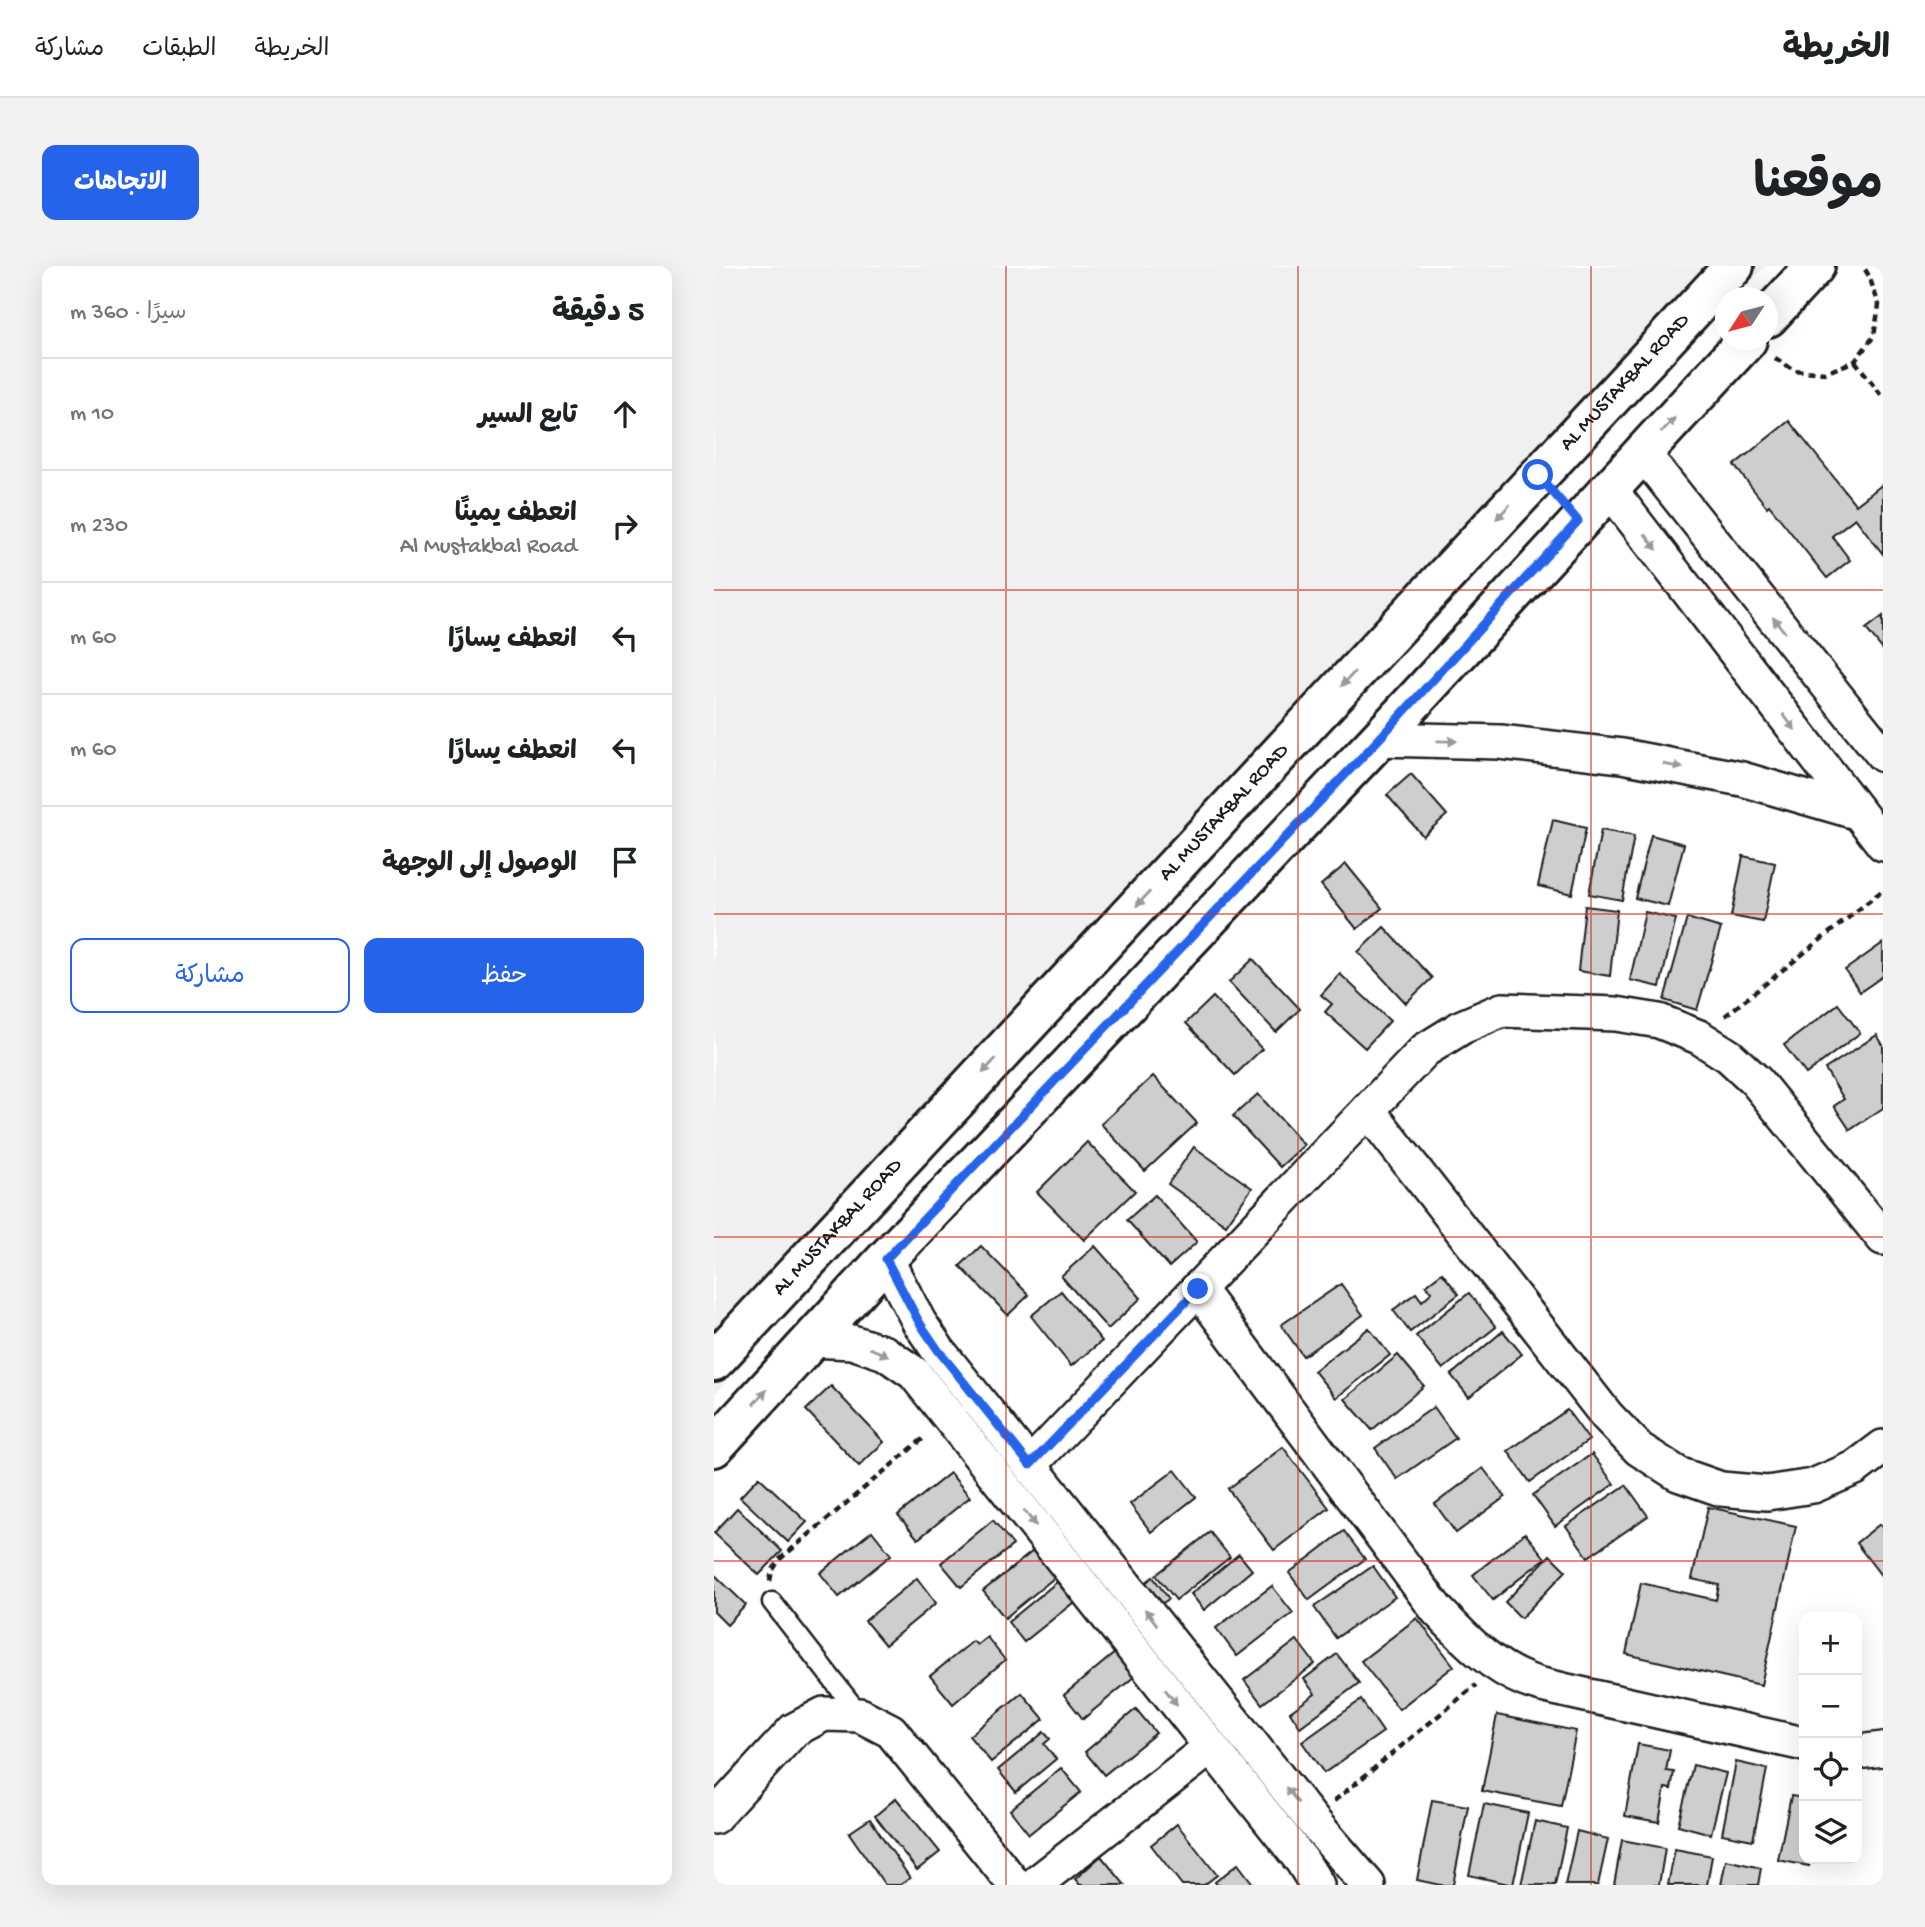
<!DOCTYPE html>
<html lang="ar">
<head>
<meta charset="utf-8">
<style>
	:root { --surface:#fff; --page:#f2f2f2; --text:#202124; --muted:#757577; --line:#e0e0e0; --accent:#2563eb }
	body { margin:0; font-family:"Gochi Hand","Playpen Sans Arabic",sans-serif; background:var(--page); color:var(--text); direction:rtl }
	.controls { position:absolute; right:21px; bottom:21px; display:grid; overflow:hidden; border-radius:14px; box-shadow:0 7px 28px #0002 }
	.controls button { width:63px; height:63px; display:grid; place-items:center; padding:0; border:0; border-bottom:2px solid var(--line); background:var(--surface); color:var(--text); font:35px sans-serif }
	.compass { position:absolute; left:1001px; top:21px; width:63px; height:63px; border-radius:50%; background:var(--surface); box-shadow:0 7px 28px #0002; rotate:234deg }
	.stop { position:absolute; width:21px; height:21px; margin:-16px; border:5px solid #2563eb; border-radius:50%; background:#fff }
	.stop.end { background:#2563eb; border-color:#fff; box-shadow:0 2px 7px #0008 }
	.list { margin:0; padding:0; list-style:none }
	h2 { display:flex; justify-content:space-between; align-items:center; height:91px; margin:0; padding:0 28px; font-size:30px }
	h2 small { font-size:23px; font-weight:400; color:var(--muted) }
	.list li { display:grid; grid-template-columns:46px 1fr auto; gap:21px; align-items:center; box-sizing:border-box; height:112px; padding:0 28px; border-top:2px solid var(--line) }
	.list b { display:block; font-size:26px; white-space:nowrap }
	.list p { margin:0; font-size:23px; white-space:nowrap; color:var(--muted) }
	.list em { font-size:23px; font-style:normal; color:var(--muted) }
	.actions { display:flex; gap:14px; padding:21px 28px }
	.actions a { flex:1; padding:16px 0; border:2px solid var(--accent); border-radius:14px; text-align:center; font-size:24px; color:var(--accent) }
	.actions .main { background:var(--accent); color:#fff }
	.icon { flex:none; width:38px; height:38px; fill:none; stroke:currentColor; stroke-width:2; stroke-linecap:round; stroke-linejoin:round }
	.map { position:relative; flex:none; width:1169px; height:1619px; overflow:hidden; direction:ltr; border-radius:14px }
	header { display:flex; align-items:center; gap:42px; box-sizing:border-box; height:98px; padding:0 35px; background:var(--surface); border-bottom:2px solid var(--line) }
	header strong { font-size:33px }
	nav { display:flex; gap:38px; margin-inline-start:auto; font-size:24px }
	.intro { display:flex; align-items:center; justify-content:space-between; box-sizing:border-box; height:168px; padding:0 42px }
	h1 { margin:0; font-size:49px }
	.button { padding:18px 32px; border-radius:14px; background:var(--accent); color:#fff; font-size:24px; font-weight:700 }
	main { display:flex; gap:42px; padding:0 42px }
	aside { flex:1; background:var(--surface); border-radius:14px; box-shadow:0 7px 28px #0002 }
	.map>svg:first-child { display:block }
</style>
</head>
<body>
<header>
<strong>الخريطة</strong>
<nav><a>الخريطة</a><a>الطبقات</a><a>مشاركة</a></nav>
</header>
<div class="intro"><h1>موقعنا</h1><a class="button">الاتجاهات</a></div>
<main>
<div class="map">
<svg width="1169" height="1619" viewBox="0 0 1169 1619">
	<rect width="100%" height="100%" fill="#fff"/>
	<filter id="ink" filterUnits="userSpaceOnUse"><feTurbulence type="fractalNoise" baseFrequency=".0143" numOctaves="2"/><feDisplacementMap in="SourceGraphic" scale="14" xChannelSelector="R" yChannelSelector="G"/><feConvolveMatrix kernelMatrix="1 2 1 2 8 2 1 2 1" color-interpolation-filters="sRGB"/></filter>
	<g filter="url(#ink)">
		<path fill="#f0f0f0" d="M0,0H1052L1022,31L1012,32L1011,43L0,1129Z"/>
		<g fill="#cecece" stroke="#1c1c1c" stroke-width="2">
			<path d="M1075,155L1142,239L1169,218V288L1141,252L1118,270L1136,294L1113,312L1055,239L1053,241L1020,199Z"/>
			<path d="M1169,350V384L1152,363Z"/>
			<path d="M697,508L733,549L709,570L673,529Z"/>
			<path d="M839,554L872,562L858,628L824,620Z"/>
			<path d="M887,564L920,570L908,634L875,628Z"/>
			<path d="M937,569L970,578L954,640L921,632Z"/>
			<path d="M1029,590L1061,597L1049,656L1017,650Z"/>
			<path d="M632,598L668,642L643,663L607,619Z"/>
			<path d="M871,640L903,644L896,710L864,705Z"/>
			<path d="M931,646L962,653L946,721L916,714Z"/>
			<path d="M973,652L1007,662L983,744L950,734Z"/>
			<path d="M670,661L718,712L692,737L644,686Z"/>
			<path d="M1169,677V710L1146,726L1131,704Z"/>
			<path d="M539,693L586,743L562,766L515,716Z"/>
			<path d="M626,708L676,755L651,782L611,746L618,738L607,729Z"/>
			<path d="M499,731L548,783L521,809L472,757Z"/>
			<path d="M1124,738L1146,767L1092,808L1070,779Z"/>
			<path d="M1163,769L1169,779V842L1136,864L1120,840L1130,833L1111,803Z"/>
			<path d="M439,810L483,857L431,905L387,858Z"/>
			<path d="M544,828L590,879L566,901L519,850Z"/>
			<path d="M373,876L421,925L370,974L323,926Z"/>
			<path d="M480,881L538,922L512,959L454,918Z"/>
			<path d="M441,929L483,976L455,1001L413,954Z"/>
			<path d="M267,980L315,1029L294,1049L246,1000Z"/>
			<path d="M381,980L427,1032L394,1063L347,1010Z"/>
			<path d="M728,1007L745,1028L696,1066L679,1044L702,1027L708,1035L718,1026L712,1019Z"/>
			<path d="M627,1018L649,1049L589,1090L567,1059Z"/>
			<path d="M347,1025L388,1075L357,1100L317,1050Z"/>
			<path d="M755,1027L782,1061L729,1103L702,1070Z"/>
			<path d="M655,1062L676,1089L622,1132L600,1105Z"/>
			<path d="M789,1065L808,1088L755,1131L737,1109Z"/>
			<path d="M684,1089L710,1120L658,1164L631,1133Z"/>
			<path d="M117,1120L170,1176L145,1200L92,1144Z"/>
			<path d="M720,1141L742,1172L683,1213L661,1182Z"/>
			<path d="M853,1144L875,1174L816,1216L794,1185Z"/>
			<path d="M569,1181L615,1242L560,1284L514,1223Z"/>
			<path d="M878,1188L900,1218L841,1260L819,1229Z"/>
			<path d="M769,1202L791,1231L742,1267L721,1238Z"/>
			<path d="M461,1204L482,1231L437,1266L416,1238Z"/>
			<path d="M236,1207L256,1231L204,1273L184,1249Z"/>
			<path d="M45,1211L93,1256L74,1276L26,1231Z"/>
			<path d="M912,1219L934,1250L874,1291L852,1260Z"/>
			<path d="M994,1241L1082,1260L1047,1419L912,1388L927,1317L1002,1334L1005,1319L978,1313Z"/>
			<path d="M23,1242L68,1285L45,1309L0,1267Z"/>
			<path d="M279,1254L299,1279L247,1321L227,1297Z"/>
			<path d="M1166,1258L1169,1262V1312L1142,1277Z"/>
			<path d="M158,1265L177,1289L125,1331L106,1307Z"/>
			<path d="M630,1265L651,1293L595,1334L575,1307Z"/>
			<path d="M496,1266L516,1291L462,1334L442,1309Z"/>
			<path d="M811,1267L831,1292L779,1334L759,1309Z"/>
			<path d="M319,1285L341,1311L291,1352L269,1325Z"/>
			<path d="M525,1288L538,1304L490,1344L477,1328Z"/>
			<path d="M836,1289L852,1305L807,1352L791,1336Z"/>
			<path d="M659,1300L681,1331L622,1372L600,1341Z"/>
			<path d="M0,1308L32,1339L13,1359L0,1346Z"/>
			<path d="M439,1311L455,1333L447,1338L431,1317Z"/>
			<path d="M203,1312L222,1337L171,1379L151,1355Z"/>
			<path d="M343,1316L360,1336L310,1376L294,1356Z"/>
			<path d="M558,1320L579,1347L523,1390L502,1362Z"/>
			<path d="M703,1352L740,1400L685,1443L647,1395Z"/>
			<path d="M273,1371L291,1394L239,1438L216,1410L259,1375L263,1379Z"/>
			<path d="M583,1374L601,1398L548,1438L530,1414Z"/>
			<path d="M402,1386L421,1410L369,1453L350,1429Z"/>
			<path d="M623,1388L645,1417L586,1461L576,1446L601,1428L590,1413Z"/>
			<path d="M308,1427L330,1453L277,1496L255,1470Z"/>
			<path d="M647,1434L669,1466L610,1507L588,1476Z"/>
			<path d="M422,1443L442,1467L390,1509L371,1486Z"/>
			<path d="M783,1449L862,1465L847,1540L768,1525Z"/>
			<path d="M330,1466L336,1473L330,1478L342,1493L302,1526L284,1504Z"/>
			<path d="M924,1478L956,1484L952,1505L960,1506L957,1523L951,1522L945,1556L911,1550Z"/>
			<path d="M1022,1496L1053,1503L1039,1574L1008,1568Z"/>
			<path d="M979,1499L1012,1507L997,1568L964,1559Z"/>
			<path d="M347,1502L367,1526L315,1568L296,1544Z"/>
			<path d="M1077,1530L1090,1532V1593H1096L1095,1600L1064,1594Z"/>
			<path d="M182,1532L226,1586L203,1604L161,1550Z"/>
			<path d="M718,1534L754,1540L739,1619H726L703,1614Z"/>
			<path d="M770,1538L814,1547L799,1619L755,1609Z"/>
			<path d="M156,1553L196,1612L186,1619H171L135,1567Z"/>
			<path d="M821,1555L853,1562L841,1619H807Z"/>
			<path d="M463,1558L503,1609L490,1619H468L437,1579Z"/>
			<path d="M863,1565L894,1573L884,1619H851Z"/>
			<path d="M908,1574L951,1582L945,1619H900Z"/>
			<path d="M961,1583L998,1590L993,1619H954Z"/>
			<path d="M387,1590L411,1619H366L361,1613Z"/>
			<path d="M1012,1594L1047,1602L1044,1619H1007Z"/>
			<path d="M524,1598L540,1619H503L501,1616Z"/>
		</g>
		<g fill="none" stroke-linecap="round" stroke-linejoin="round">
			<defs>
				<path id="lane" d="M58,1336L146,1449"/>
				<g id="street">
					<path d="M928,186L1169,489"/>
					<path d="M895,222L1169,578"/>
					<path d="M665,473L786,476L908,490L1028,513L1145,547"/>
					<path d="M654,844L893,1150L925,1183L964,1208L1007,1223L1053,1227L1099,1220L1141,1202L1169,1181"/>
					<path d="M172,993L205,1056L224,1084L598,1554L654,1619"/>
					<path d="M484,1023L723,1344C749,1371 776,1400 812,1414C824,1419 837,1421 849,1424L1090,1478"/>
					<path d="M98,1074L138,1076L171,1087L200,1107L588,1595L603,1619"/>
					<path d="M316,1199L711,784L748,761L788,744L902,748L945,755L985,771L1015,790L1042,815L1169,972"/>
					<path d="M1143,1486L1169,1483"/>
					<path d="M0,1551L80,1464L110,1448L146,1449L177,1465L301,1619"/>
					<path d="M320,1619L497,1481"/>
				</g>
				<g id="secondary">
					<path d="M1054,51L1101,0"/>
					<path id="s1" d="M0,1095L1020,0"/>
					<path d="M0,1181L172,993L665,473L1033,74"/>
				</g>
			</defs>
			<use href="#lane" stroke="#1c1c1c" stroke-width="23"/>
			<use href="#street" stroke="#1c1c1c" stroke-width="38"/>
			<use href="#secondary" stroke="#1c1c1c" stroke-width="44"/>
			<g stroke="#1c1c1c" stroke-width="4.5" stroke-dasharray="7 5" stroke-linecap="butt">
				<path d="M1061,92L1080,104L1111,107L1141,95L1160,70L1165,39L1155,10L1149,0"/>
				<path d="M1141,95L1169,131"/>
				<path d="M1011,750L1169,624"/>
				<path d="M56,1315L58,1305L66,1293L212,1170"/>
				<path d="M620,1535L762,1419"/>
			</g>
			<use href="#lane" stroke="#fff" stroke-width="18"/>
			<use href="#street" stroke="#fff" stroke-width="33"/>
			<use href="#secondary" stroke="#fff" stroke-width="38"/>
		</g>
		<defs><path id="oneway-solid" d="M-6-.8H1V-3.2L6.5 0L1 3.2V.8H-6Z" transform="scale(1.75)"/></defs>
		<g fill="#999">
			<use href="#oneway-solid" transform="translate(954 159) rotate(-47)"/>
			<use href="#oneway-solid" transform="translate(789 246) rotate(133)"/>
			<use href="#oneway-solid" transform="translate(937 276) rotate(53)"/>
			<use href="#oneway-solid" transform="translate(1065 359) rotate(-129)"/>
			<use href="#oneway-solid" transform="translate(634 413) rotate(133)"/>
			<use href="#oneway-solid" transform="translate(1075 456) rotate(53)"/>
			<use href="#oneway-solid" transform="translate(733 475) rotate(1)"/>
			<use href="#oneway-solid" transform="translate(959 500) rotate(11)"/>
			<use href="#oneway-solid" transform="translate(429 633) rotate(133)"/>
			<use href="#oneway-solid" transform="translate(275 800) rotate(133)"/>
			<use href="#oneway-solid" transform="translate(165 1086) rotate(22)"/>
			<use href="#oneway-solid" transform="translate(46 1131) rotate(-47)"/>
			<use href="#oneway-solid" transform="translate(316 1252) rotate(52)"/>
			<use href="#oneway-solid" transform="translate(437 1351) rotate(-128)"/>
			<use href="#oneway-solid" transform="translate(457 1431) rotate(52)"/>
			<use href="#oneway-solid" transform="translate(578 1529) rotate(-128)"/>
		</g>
	</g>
	<g fill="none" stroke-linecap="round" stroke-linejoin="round" filter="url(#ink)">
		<path stroke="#2563eb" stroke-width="9" d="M484,1023L316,1199L224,1084L205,1056L172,993L665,473L864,255L824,209"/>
	</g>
	<path fill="none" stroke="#c8321e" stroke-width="2" stroke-opacity="0.55" d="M292,0V1619M584,0V1619M877,0V1619M0,324H1169M0,648H1169M0,971H1169M0,1295H1169"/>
	<g text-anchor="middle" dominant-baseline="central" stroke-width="5" stroke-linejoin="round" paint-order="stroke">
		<g font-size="21" fill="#1c1c1c" stroke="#fff">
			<text stroke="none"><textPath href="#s1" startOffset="1337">AL MUSTAKBAL ROAD</textPath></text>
			<text stroke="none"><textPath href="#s1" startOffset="749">AL MUSTAKBAL ROAD</textPath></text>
			<text stroke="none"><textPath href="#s1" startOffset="182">AL MUSTAKBAL ROAD</textPath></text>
		</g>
	</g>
</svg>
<div class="controls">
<button>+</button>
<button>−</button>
<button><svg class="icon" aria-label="locate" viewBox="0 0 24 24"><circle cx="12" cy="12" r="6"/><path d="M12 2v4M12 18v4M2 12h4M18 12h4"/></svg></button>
<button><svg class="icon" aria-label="layers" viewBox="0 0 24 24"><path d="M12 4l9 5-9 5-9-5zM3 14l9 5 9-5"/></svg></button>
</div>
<svg class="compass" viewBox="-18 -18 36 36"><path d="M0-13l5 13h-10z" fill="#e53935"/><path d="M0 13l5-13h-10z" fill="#757577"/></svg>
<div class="stop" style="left:824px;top:209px"></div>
<div class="stop end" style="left:484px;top:1023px"></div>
</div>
<aside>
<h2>5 دقيقة<small>سيرًا · 360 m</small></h2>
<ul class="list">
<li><svg class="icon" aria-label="ahead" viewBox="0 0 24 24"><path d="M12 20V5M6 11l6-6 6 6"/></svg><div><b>تابع السير</b></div><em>10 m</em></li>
<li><svg class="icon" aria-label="right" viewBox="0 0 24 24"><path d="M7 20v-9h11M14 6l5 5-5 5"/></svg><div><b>انعطف يمينًا</b><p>Al Mustakbal Road</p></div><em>230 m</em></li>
<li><svg class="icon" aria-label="left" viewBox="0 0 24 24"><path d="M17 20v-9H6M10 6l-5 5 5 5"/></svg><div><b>انعطف يسارًا</b></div><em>60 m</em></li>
<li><svg class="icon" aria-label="left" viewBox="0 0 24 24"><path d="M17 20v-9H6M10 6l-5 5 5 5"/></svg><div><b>انعطف يسارًا</b></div><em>60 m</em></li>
<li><svg class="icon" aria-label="arrive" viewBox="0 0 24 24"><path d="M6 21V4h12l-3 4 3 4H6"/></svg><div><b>الوصول إلى الوجهة</b></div></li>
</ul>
<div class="actions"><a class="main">حفظ</a><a>مشاركة</a></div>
</aside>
</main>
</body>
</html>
